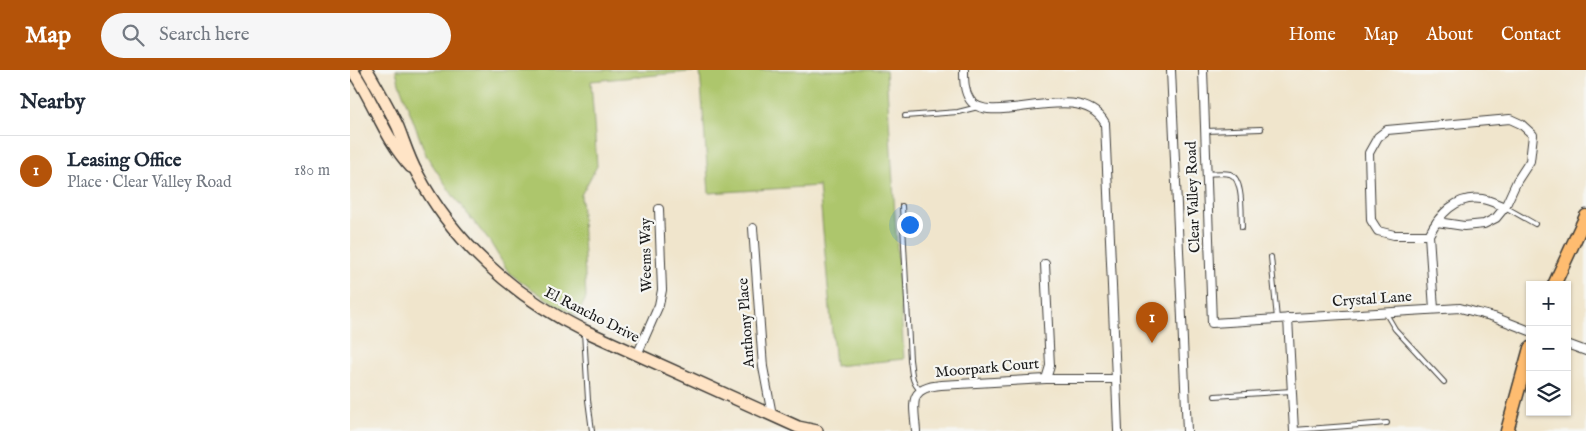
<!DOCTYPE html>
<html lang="en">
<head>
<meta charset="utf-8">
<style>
	:root { --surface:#fff; --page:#f6f6f7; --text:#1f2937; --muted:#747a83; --line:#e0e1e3; --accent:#b45309 }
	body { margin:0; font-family:"IM FELL English",serif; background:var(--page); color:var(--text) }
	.controls { position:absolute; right:15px; bottom:15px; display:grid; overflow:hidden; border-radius:0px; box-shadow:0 1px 4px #0004 }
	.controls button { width:45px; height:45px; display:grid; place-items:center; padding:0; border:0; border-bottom:1px solid var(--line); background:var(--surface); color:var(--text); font:25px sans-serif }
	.you { position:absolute; left:559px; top:154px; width:18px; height:18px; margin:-12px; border:4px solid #fff; border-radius:50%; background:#1a73e8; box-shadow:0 0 0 8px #1a73e833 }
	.badge { display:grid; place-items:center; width:32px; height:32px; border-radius:50%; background:var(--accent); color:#fff; font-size:16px; font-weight:700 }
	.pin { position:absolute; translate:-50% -41px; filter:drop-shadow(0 1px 2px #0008) }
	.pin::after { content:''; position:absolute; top:26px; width:18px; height:15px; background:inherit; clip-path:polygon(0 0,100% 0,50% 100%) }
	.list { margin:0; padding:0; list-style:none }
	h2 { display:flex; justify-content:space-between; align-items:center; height:65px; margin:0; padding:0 20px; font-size:21px }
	h2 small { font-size:16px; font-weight:400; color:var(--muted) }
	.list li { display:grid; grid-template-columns:32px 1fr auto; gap:15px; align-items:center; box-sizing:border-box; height:70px; padding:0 20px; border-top:1px solid var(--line) }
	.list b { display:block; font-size:19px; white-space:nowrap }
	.list p { margin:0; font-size:16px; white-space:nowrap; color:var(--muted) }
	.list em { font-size:16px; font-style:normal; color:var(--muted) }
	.icon { flex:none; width:28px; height:28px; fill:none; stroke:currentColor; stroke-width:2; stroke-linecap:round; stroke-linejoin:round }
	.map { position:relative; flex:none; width:1236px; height:361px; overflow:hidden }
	header { display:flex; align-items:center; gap:30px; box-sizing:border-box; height:70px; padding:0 25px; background:var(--accent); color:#fff }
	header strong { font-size:24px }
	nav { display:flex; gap:28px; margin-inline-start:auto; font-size:18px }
	.search { width:350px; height:45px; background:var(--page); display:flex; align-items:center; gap:12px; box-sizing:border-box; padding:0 18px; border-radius:28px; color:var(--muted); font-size:19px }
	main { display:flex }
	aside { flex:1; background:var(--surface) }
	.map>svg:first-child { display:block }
</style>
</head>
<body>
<header>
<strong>Map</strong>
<div class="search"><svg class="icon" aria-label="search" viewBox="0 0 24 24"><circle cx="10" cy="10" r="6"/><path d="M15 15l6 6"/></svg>Search here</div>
<nav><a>Home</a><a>Map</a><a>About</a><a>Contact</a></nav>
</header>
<main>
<aside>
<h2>Nearby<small></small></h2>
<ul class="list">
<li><span class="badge">1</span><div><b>Leasing Office</b><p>Place · Clear Valley Road</p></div><em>180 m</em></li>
</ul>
</aside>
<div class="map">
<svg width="1236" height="361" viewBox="0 0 1236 361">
	<rect width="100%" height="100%" fill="#f6f6f2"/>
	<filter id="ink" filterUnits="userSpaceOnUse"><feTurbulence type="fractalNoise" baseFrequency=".02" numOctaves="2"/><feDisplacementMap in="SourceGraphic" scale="10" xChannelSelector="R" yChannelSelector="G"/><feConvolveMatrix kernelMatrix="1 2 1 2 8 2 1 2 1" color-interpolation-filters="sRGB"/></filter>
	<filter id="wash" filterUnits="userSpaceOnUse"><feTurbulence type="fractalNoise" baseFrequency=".0096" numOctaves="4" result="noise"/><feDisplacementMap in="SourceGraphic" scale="20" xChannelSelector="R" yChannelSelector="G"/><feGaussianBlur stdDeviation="1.12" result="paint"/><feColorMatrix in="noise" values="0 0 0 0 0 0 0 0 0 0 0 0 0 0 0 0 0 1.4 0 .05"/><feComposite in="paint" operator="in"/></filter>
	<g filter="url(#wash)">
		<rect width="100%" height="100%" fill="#f0e5cc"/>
		<path fill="#adc66c" stroke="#647144" d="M46,0H536L554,289L485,296L469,116L359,123L350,1L241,11L247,96L231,125L236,228L227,246L204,234L159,203L140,172L104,127L76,85L49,13Z"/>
	</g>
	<g filter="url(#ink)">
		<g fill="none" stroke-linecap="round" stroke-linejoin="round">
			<defs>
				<g id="service">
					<path d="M555,46L608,42L628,37"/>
					<path d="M855,61L911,59"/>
					<path d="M856,104C863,104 873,102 880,104C894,109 891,145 892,157"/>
					<path d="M552,136L560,290C562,302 561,312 570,320"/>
					<path d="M1155,137L1185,154"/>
					<path d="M921,187L927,249"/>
					<path d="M1035,242L1045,259L1094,312"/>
					<path d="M234,262L238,330L242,361"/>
					<path d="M865,326L942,321"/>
					<path d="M944,360L1037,353"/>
				</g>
				<g id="minor">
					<path d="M614,0C614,10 614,21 620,30C640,59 729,7 755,53L766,309"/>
					<path d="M821,0L837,361"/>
					<path d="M853,0L862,253L1110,238L1144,247L1180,261"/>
					<path d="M403,158L413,297L422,345"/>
					<path d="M1079,165H1044L1028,161L1021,150L1019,83L1028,67L1037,60L1160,49L1171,54L1183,65L1180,91L1167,111L1155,137L1146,148L1134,154L1114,156L1087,152"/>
					<path d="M1084,239L1079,165C1089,145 1106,125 1132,129C1139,130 1147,134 1155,137"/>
					<path d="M938,248L944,361"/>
					<path d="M1217,274L1236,281"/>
					<path d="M287,285L309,235L312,220L309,139"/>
					<path d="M696,309H766L768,361"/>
					<path d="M566,361C564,334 557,318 591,315L696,309L700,296L695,194"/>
				</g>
				<g id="secondary">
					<path d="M2,0C24,31 34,68 61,97"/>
					<path d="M17,0C28,19 39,38 48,57C54,72 59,89 67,103C103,172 164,226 233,260L448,357L467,361"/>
				</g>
				<g id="primary">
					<path d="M1204,215L1236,146"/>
					<path d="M1157,361L1180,278"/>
				</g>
			</defs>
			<use href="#service" stroke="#3c3a36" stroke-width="6"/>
			<use href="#minor" stroke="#3c3a36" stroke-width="10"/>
			<use href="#secondary" stroke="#3c3a36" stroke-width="14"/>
			<use href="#primary" stroke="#3c3a36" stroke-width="15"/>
			<use href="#service" stroke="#fff" stroke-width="4"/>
			<use href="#minor" stroke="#fff" stroke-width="8"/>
			<use href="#secondary" stroke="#ffe4c6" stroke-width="11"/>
			<use href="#primary" stroke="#febc70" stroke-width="12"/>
		</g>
	</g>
	<g text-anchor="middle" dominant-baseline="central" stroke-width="4.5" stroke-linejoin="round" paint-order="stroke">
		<g font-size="15" fill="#1c1c1c" stroke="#f6f6f2">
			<text transform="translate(843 127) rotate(-92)">Clear Valley Road</text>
			<text transform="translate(296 185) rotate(-91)">Weems Way</text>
			<text transform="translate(1022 229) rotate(-4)">Crystal Lane</text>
			<text transform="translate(242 245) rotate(27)">El Rancho Drive</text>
			<text transform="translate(396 253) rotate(-94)">Anthony Place</text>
			<text transform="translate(637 298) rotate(-5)">Moorpark Court</text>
		</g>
	</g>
</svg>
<div class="controls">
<button>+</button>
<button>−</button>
<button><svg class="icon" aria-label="layers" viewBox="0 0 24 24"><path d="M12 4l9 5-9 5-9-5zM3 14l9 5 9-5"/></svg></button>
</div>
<div class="you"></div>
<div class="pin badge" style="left:802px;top:273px">1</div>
</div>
</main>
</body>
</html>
